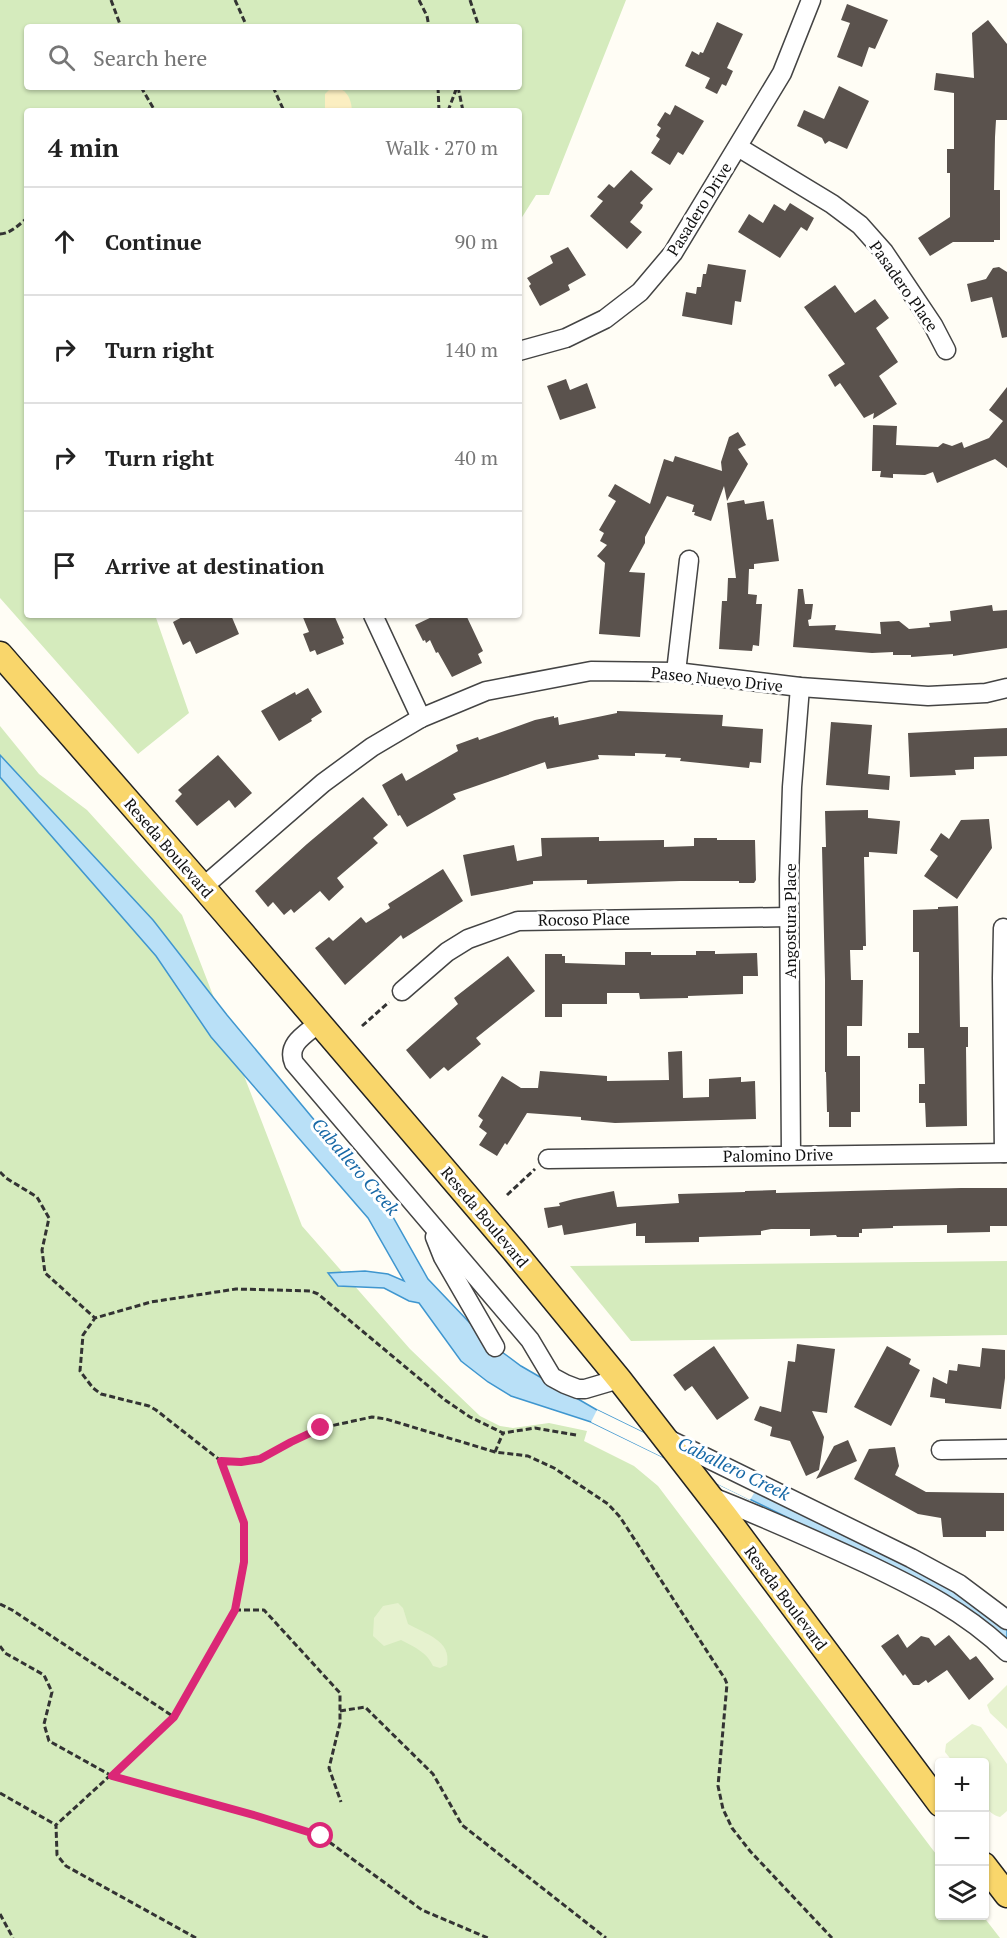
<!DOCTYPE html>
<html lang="en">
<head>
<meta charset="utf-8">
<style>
	:root { --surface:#fff; --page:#f6f6f6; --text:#222; --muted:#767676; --line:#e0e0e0 }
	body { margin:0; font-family:"PT Serif",serif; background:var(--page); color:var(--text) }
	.controls { position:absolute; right:18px; bottom:18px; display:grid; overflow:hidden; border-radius:6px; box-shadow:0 2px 4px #0004 }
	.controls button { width:54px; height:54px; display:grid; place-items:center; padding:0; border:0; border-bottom:2px solid var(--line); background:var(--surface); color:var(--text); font:30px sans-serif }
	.stop { position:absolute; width:18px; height:18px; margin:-14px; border:4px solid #db2777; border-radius:50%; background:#fff }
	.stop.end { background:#db2777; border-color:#fff; box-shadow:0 2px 6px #0008 }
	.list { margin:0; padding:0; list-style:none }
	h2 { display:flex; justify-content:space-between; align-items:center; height:78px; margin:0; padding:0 24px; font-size:26px }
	h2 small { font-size:20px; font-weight:400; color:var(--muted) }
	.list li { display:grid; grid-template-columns:39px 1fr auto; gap:18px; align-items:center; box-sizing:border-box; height:108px; padding:0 24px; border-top:2px solid var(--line) }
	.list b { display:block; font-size:22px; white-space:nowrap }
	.list em { font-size:20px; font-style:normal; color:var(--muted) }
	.icon { flex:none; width:33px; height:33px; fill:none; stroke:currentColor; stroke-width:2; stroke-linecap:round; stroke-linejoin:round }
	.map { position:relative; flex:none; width:1007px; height:1938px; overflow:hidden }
	.search { position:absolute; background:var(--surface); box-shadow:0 2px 4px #0004; left:24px; top:24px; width:498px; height:66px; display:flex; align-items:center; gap:15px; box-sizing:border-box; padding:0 21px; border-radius:6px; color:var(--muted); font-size:22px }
	.panel { position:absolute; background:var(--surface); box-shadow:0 2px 4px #0004; left:24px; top:108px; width:498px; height:510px; border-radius:6px }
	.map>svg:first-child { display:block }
</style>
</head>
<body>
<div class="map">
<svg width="1007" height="1938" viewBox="0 0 1007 1938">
	<rect width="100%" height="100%" fill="#fffdf5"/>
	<g fill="#d5ebbd" fill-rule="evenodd">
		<path d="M0,0H626L549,195H536L519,222V111H27V615H155L189,713L138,754L0,598ZM27,27H519V87H27Z"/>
		<path d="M0,726L39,774L87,810L182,915L302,1226L410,1349L480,1416L500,1426L513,1428L549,1423L587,1431L584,1441L634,1466L658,1486L939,1858L940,1916H983L1000,1938H0Z"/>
		<path d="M1007,1261V1335L631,1341L570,1266Z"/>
	</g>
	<path fill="#fbeec1" d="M332,87C346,88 351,97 352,111H325V94Z"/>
	<g fill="#e6f2cf">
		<path d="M398,1603L403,1608L408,1624C425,1634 452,1640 447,1665L440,1668L433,1666C427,1652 414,1647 401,1640L384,1646L373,1636L374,1618L383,1606Z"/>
		<path d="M1007,1685V1729L990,1713L987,1705Z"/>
		<path d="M972,1724L981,1727L1007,1764V1811L1000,1817C977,1811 984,1781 984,1762H953L945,1752L946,1744Z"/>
	</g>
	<path fill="#b9e0f7" stroke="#3f96cf" stroke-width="1.5" d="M0,755L153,920L227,1015L389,1210L428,1279L487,1341L521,1366L597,1410L917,1567L995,1618L1007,1629V1644L910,1577L591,1422L511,1396L488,1382L461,1361L419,1303L409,1301L384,1288L338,1286L328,1273L365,1271L388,1274L404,1281L368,1218L211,1037L156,956L0,777Z"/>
	<path fill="#fffdf5" d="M597,1410L757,1488L750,1500L591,1422Z"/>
	<g fill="#5a524d">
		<path d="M847,4L888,20L875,49L869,47L862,67L837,57L850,23L841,20Z"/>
		<path d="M988,20L1007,44V120H996L995,137L994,190H1000V240H994V242H953L930,256L918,238L950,217V173H947V149H954V93L934,90L936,73L974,78L972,33Z"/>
		<path d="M717,22L743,34L727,68L733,71L726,86L722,84L717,94L705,88L710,78L685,66L692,51L699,55L700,52L703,53Z"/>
		<path d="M839,86L869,101L847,149L829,141L825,144L822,138L797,126L804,110L824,119Z"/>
		<path d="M675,105L704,121L683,155L678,152L670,165L651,153L660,139L656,136L661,128L657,125L665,112L670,115Z"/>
		<path d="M631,170L653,189L640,203L643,205L642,208L630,222L642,232L627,249L590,216L603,201L597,197L609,184L614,188Z"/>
		<path d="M790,203L814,218L807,231L801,227L780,258L738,232L749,214L763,223L774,204L785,211Z"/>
		<path d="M568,247L586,275L568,285L570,290L540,306L529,286L531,284L527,278L553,263L550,256Z"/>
		<path d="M708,264L746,270L741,302L735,301L732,325L682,316L686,292L696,294L697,287H701L703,274H706Z"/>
		<path d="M999,267L1007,272V337L1002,338L992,297L971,302L967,284L986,279L993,268Z"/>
		<path d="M835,285L855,313L875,299L889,318L876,328L898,362L879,376L897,404L873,419L874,413L864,418L840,383L835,387L828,375L845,364L804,307Z"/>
		<path d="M566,379L570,390L587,383L596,408L560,420L547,386Z"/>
		<path d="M1007,387V468L995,459L937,483L933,472L925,475L893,474V478L880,477L881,471H872L873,425L897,426L896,445L938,447L943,443L952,446L962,442L964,448L989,438L1003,421L989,410Z"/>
		<path d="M738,432L746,445L738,449L748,464L727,501L724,486L711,521L694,515L695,512H692L694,505L667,496L645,537V543L629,572L645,573L640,637L599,634L605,563L597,556L607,545L600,541L604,533L599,530L616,501L608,496L615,484L650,504L664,459L673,462L675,456L722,471L721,462L729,437Z"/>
		<path d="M744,500L745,504L764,501L767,520L773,519L779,561L754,564V569H749L748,594L757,595L756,604H762L759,646L753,645L752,651L719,649L722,601H727L728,578H736L727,503Z"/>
		<path d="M798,589H803L805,604H813L811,619L808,620L809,626L836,625L835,630L881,634L880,622L899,621L909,629L930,627L929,623L951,621L950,611L992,605L993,611L1007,610V648L953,656V654L911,657V655H893V652L872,653L793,647Z"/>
		<path d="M186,615H231L239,634L196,654L190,641L183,645L173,622Z"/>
		<path d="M302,615H334L344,638L342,639L344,644L317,655L315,650L310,652L303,634L309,632Z"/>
		<path d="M436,615H466L483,651L478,654L482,663L452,677L438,652L436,653L430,640L426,643L425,640L423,641L415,625Z"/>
		<path d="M308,688L322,712L311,719L312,721L279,741L261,711L295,692L296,695Z"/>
		<path d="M617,711L723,715L722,726L763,729L761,763L750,762L749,768L680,761L681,758L665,757L666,754L635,753V756L598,755L599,759L547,769L545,762L453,794L456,799L407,827L400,815L398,816L382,785L402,773L406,781L458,751L456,745L478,737L479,740L535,720L554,716V718L558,717L559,725L617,713Z"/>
		<path d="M831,722L872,725L868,774L890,776L889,790L826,785Z"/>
		<path d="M1007,728V756L974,757V769L955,770L956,775L910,777L908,733Z"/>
		<path d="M218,755L252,793L235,808L229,800L197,826L175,801L182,794L178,790Z"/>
		<path d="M363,797L388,825L373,838L378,843L337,878L344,887L329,901L320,891L294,913L291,909L284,915L273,902L268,907L255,891L307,844Z"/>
		<path d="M868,810V818L900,821L897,854L869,852V857H864L866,946H863V950H850L851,980H863L862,1026H847V1056H860V1112H851V1127H829V1112H827L826,1072H825V980L822,847H826L825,811Z"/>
		<path d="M989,819L992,848L957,899L924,876L938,856L930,850L941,833L949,839L961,820Z"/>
		<path d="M599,837V841L664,840V847L694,846V838H717V840H755L756,880L754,883H739V881H680L587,884V880L533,881V884L471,896L463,855L514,845L517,861L542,856L541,838Z"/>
		<path d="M443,869L463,901L403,939L401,935L345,985L315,948L329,937L333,941L361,917L366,923L390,908L388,904Z"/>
		<path d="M958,906L960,1027H968V1047H966L967,1126L926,1127L925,1103H919V1084H925L924,1048H908V1033H919V952H913V910L938,909V907Z"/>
		<path d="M696,951H715V954L757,953L758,976H743V994L688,996V998L640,999L639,993H607V1004H562V1017H545V954H562V956H565V963L625,965V952H651V955H696Z"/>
		<path d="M508,956L535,991L476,1038L481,1044L448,1071L444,1067L430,1079L406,1050L458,1004L454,998Z"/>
		<path d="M682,1051L683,1098L709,1097V1079L741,1077V1082L755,1081L756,1119L615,1123L581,1120V1117L527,1113L507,1145L505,1143L497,1156L479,1145L487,1133L479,1127L483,1120L478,1116L502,1076L521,1088H538L540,1071L607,1076V1081L669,1080L668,1052Z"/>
		<path d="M961,1188H1007V1226H990V1232L947,1233V1225L893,1226V1228L862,1229V1233H859V1237H837L836,1235L810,1236V1229H771L761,1231V1235L699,1237V1242L645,1243V1236H636V1223L564,1235L562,1225L548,1228L544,1208L560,1206L559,1203L574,1199L614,1191L617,1207L679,1203L678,1194L745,1192V1191L776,1190V1193Z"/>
		<path d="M797,1344L835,1349L827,1413L812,1411L824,1437L819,1470L806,1476L790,1441L770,1436L772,1427L754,1420L760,1406L781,1412L788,1361L795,1362Z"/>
		<path d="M714,1346L749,1398L717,1420L692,1386L685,1391L673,1375Z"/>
		<path d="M887,1346L911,1359L909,1364L920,1370L891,1426L854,1407Z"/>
		<path d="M982,1348L1005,1350V1378L1001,1409L945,1403V1399L930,1397L933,1377L947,1384L949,1370L957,1371L958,1364L980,1367Z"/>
		<path d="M848,1440L857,1461L816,1479L834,1446Z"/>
		<path d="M895,1447L899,1466L895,1475L926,1492L1004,1493V1531H986V1537H943L941,1518L918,1514L854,1479L869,1449Z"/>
		<path d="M898,1634L907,1648L921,1636L929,1638L935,1646L949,1635L970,1660L976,1656L994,1679L969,1700L947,1670L928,1683L926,1680L919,1685H913L905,1674L903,1676L881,1646Z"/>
	</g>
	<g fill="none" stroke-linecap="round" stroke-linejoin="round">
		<defs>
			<g id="minor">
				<path d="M738,147L832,204L860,225L884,252L933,325L946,350"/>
				<path d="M519,351L566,338L605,319L640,292L673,253L782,73L811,0"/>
				<path d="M373,615L421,718"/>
				<path d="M676,672L689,560"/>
				<path d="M203,887L323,783L372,747L421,718L486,691L591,671L676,672L800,687L928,696L986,693L1007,688"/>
				<path d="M1003,928L1002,978L1004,1153"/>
				<path d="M402,991L447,952L468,939L518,921L789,917"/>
				<path d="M319,1023C306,1034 286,1044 294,1063L530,1340L552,1377L565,1384L578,1389H585L619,1379"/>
				<path d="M791,1155L789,879L792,787L800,687"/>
				<path d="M548,1159L1007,1153"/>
				<path d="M435,1237L443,1257L495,1347"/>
				<path d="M668,1439L911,1558L959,1584L1007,1620"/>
				<path d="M941,1450L1007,1449"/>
				<path d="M710,1496C763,1517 815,1540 867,1564C917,1588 966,1612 1007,1652"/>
			</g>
			<g id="major">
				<path d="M0,654L203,887L514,1251L619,1379L726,1517L940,1804"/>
				<path d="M984,1865L1007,1895"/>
			</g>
		</defs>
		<use href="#minor" stroke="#444" stroke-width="21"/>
		<use href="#major" stroke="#222" stroke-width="27"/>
		<g stroke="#333" stroke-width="3" stroke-dasharray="6 3" stroke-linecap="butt">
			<path d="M111,0L121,27"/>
			<path d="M235,0L247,27"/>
			<path d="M419,0L427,16L429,27"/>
			<path d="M470,0L479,27"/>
			<path d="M141,87L155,111"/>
			<path d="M273,87L284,111"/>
			<path d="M438,87L439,111"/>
			<path d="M458,87L463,111"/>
			<path d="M448,111L457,87"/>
			<path d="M0,234C10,234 20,224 27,218"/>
			<path d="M362,1026L389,1002"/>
			<path d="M0,1172L6,1178L37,1197L49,1218L42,1250L45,1273L95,1318"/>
			<path d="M507,1195L535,1169"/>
			<path d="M576,1435L535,1428L503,1433L470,1417L445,1400L318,1294L311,1291L236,1289L151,1302L95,1318L83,1335L80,1371L93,1388L101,1394L149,1406L156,1410L221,1461L241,1462L260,1459L291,1442L321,1428L372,1417L386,1419L495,1452L528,1456L554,1468L608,1504L620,1517L725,1679L727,1684L718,1786L723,1809L732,1828L750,1851L832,1938"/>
			<path d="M495,1452L503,1433"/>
			<path d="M0,1604L12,1610L174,1717"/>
			<path d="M235,1610H264L340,1693V1723L329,1768L341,1802"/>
			<path d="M0,1646L5,1653L44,1675L52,1692L44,1724L49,1741L112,1776L257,1816L321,1836L422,1910L488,1938"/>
			<path d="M340,1711L365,1707L433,1774L462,1825L606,1938"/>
			<path d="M0,1793L56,1825"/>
			<path d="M0,1914L13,1938"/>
			<path d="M196,1938L66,1866L57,1855L56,1825L174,1717L235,1610L244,1562V1523L221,1461"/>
		</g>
		<use href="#minor" stroke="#fff" stroke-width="18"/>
		<use href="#major" stroke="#f9d66b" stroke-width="24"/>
	</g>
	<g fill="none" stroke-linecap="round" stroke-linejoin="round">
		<path stroke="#db2777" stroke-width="8" d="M321,1836L257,1816L112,1776L174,1717L235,1610L244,1562V1523L221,1461L241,1462L260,1459L291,1442L321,1428"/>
	</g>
	<g text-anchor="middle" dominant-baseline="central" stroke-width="6" stroke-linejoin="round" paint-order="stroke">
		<g font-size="16" fill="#111" stroke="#fff">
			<text transform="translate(699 209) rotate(-58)">Pasadero Drive</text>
			<text transform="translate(904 286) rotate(55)">Pasadero Place</text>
			<text transform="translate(717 679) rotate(6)">Paseo Nuevo Drive</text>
			<text transform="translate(169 848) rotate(49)">Reseda Boulevard</text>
			<text transform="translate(584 919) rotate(-1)">Rocoso Place</text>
			<text transform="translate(790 921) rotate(-90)">Angostura Place</text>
			<text transform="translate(778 1155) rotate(-1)">Palomino Drive</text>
			<text transform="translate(485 1217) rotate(50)">Reseda Boulevard</text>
			<text transform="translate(786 1598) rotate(53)">Reseda Boulevard</text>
		</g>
		<g font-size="18" font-style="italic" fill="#1768a6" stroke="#fff">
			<text transform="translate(356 1166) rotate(49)">Caballero Creek</text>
			<text transform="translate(734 1468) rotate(26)">Caballero Creek</text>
		</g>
	</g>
</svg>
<div class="controls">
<button>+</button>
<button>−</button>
<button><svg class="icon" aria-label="layers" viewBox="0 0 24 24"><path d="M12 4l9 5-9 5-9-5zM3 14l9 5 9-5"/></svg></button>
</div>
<div class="stop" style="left:321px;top:1836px"></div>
<div class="stop end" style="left:321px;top:1428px"></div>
<div class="search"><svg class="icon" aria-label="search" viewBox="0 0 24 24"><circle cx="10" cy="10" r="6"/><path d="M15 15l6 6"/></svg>Search here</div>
<section class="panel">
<h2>4 min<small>Walk · 270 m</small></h2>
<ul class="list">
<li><svg class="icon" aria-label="ahead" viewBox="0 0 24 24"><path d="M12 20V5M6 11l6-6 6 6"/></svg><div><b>Continue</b></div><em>90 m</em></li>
<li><svg class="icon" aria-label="right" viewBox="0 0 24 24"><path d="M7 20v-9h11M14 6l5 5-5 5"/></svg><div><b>Turn right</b></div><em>140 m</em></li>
<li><svg class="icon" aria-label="right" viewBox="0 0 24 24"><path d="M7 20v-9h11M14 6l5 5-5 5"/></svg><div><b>Turn right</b></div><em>40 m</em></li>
<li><svg class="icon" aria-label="arrive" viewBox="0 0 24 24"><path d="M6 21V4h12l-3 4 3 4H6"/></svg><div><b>Arrive at destination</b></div></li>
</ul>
</section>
</div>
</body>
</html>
